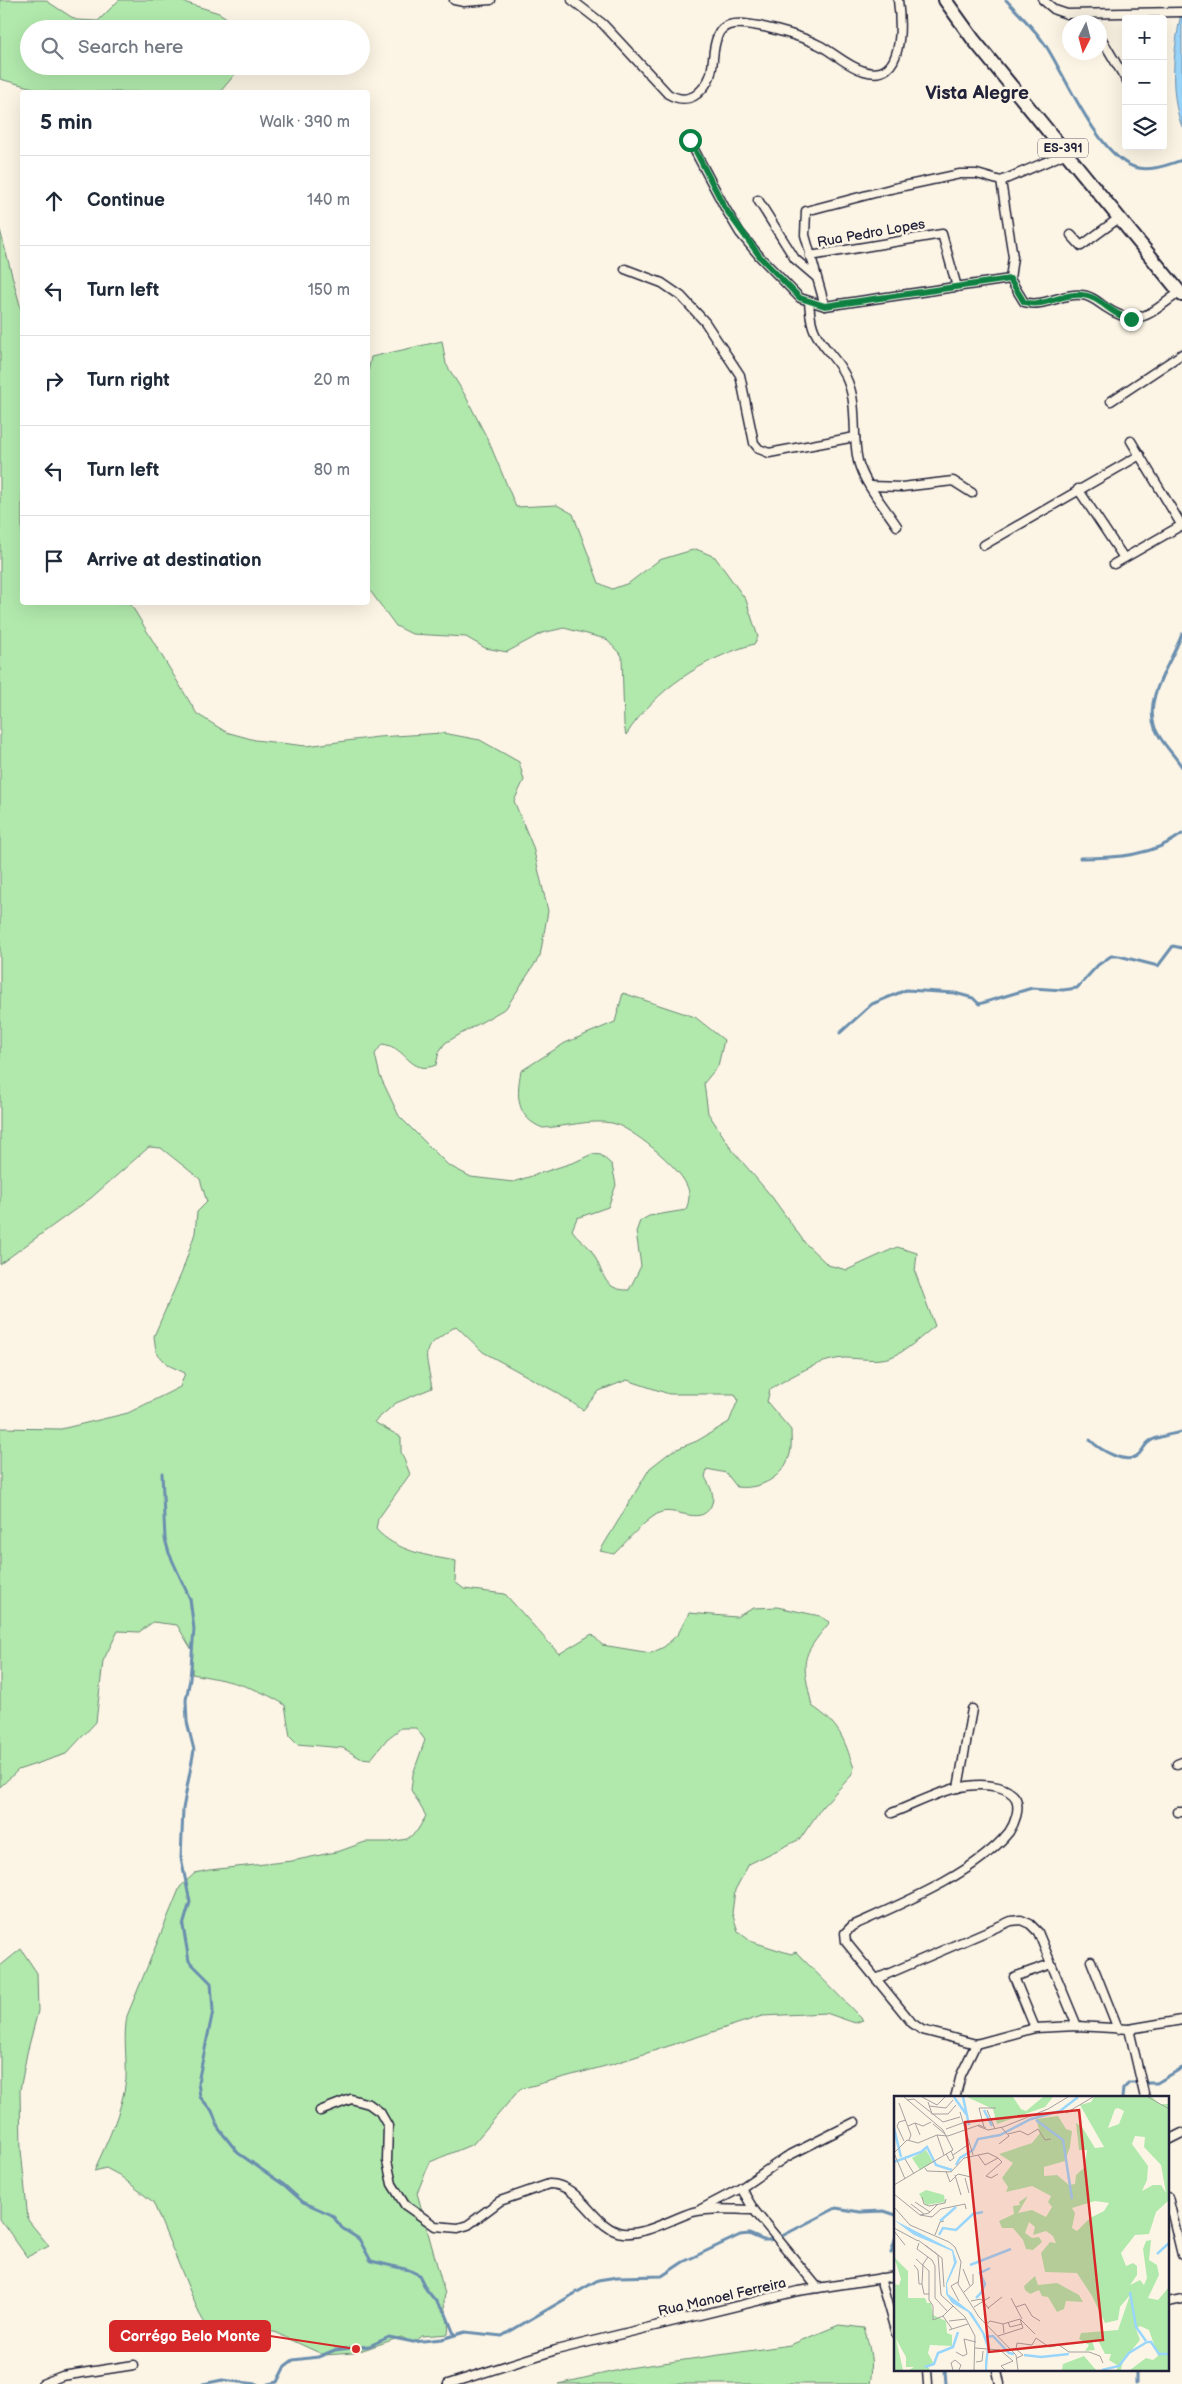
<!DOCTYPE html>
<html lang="en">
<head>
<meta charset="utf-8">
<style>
	:root { --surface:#fff; --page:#f6f6f7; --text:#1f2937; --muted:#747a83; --line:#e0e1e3 }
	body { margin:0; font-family:"Balsamiq Sans",sans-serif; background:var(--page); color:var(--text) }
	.controls { position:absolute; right:15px; top:15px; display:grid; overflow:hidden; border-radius:5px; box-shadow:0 5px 20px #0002 }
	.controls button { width:45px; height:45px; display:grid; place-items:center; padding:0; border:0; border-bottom:1px solid var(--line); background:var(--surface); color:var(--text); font:25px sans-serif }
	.compass { position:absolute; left:1062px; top:15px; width:45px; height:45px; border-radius:50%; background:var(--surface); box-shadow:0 5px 20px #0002; rotate:186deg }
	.stop { position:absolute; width:15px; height:15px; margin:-11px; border:4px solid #0b8043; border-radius:50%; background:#fff }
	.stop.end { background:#0b8043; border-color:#fff; box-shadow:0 1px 5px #0008 }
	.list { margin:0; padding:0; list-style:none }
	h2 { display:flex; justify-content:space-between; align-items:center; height:65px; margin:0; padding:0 20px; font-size:21px }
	h2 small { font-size:16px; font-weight:400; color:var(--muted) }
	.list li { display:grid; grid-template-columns:32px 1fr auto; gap:15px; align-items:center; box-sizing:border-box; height:90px; padding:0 20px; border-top:1px solid var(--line) }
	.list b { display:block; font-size:19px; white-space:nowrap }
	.list em { font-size:16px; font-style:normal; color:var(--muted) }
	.icon { flex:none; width:28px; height:28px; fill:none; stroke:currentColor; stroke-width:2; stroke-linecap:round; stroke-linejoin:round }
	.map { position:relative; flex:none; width:1182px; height:2384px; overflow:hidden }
	.search { position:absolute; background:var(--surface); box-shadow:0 5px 20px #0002; left:20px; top:20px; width:350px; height:55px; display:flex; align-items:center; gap:12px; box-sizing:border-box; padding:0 18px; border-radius:28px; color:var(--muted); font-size:19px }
	.panel { position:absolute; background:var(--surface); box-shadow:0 5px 20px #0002; left:20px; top:90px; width:350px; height:515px; border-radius:5px }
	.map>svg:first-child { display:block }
</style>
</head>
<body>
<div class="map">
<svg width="1182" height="2384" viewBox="0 0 1182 2384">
	<rect width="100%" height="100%" fill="#fcf5e5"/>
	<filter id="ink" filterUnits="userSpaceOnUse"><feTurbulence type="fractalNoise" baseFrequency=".02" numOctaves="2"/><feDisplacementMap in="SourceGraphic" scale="10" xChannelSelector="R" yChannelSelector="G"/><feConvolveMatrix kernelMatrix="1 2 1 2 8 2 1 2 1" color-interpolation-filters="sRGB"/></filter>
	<g filter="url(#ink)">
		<g fill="#b1e9ac" stroke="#6a8674">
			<path d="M0,0H45L76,20L98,21L119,0H177L219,13L233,22L237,29H29V66H242L220,92H40L33,88L0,79Z"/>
			<path d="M0,230L22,313V602L130,603L197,714L226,732L255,740L306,746L378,737L443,733L480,740L519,762L524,780L514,801L533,847L548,911L540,956L506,1008L445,1043L439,1052L436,1065C409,1076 408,1047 382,1044L375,1054L380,1076L399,1116L448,1165L471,1177L513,1182L575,1162L592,1154L601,1155L612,1165L616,1185L608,1207L577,1218L572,1230C577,1238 586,1243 591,1250C604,1269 601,1291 629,1290L641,1266L636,1232L640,1221L649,1216L686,1210C689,1201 691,1193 686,1184C678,1166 631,1127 612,1123C590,1119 565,1127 543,1128C516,1118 516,1095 521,1071L565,1043L615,1022L623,993L695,1017L724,1040L718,1066L704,1083L708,1113L733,1151L772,1197L805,1243L828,1265L847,1270L897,1247L917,1253L915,1272L935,1326C922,1336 906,1352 891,1357C876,1362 860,1358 844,1358C817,1360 793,1376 770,1389L767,1402L791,1430C791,1437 792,1447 790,1454C784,1477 760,1490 737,1487L726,1473L707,1469L705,1477C710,1487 716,1495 711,1506C700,1528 673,1504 657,1514C641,1524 627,1541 614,1554L600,1551L650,1468L672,1451L697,1441L729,1422L738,1400L735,1394H669L627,1380L599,1391L583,1410L556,1392L483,1352L456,1326C420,1351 424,1344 432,1388L396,1403L374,1422L401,1437V1452L410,1474L378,1519L376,1529C395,1551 428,1556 456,1561L455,1582L464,1589L505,1594L559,1654L592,1634L602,1645L651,1653L664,1647L678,1634L689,1613L736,1617L754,1608L777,1607L820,1616L830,1622C799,1659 802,1660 812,1706C840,1725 843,1737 854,1768L851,1776L822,1807L800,1839L749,1864L735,1890L732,1913L738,1931L750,1941L791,1954L796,1952L863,2020L855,2023L826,2013L762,2016L613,2064L520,2089L473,2144L430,2162L417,2193L445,2294C441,2309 451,2320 448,2334L422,2336L414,2343L401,2337L354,2353L324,2355L274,2332H243L216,2343L199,2313L153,2202L119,2175L106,2168L94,2171C107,2142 123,2110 126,2078C127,2056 123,2038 127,2016L180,1887L195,1873L209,1870L292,1861L340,1851L365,1842H389L407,1839L417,1831L426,1816L411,1790L413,1774L425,1740L416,1728H401L387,1739L371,1759L360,1758L343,1748L297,1744L290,1737L285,1705C256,1686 226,1680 192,1674V1650L177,1625L153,1622L139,1632L118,1631L103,1661L96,1722L66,1754L18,1770L0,1787V1428L61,1429L128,1413L180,1387L185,1373L168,1365L156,1352L154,1336L182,1272L195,1233L197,1212L207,1202L200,1179L161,1148L149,1147L91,1198L0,1264Z"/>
			<path d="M442,341L446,364L465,395L489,442L516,507L557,505L573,514L599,583L612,589L629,583L659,560L696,549L715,557L746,600L758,637L754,644C702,659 656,689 626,735L624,725L622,656L606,639L564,628L542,633L507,652L485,648L466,637L412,634L396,626L368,588V373L371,357Z"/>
			<path d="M21,1949L37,1973L38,2011L27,2053L20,2090L21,2150L28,2220L49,2246L27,2257L0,2219V1966Z"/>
			<path d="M839,2325L864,2328C870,2348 874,2363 870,2384H558L628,2368L790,2345Z"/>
		</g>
		<path fill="#9ad6fb" stroke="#6a8eae" d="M1182,8V127C1168,88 1174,48 1182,8Z"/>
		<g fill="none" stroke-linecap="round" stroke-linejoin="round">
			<g stroke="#6a8eae" stroke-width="3">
				<path d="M1006,0C1020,15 1035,29 1046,46C1066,77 1098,155 1134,167C1150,172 1167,165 1182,160"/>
				<path d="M1182,634C1172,662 1143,698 1155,728C1161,743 1174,754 1182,767"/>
				<path d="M1080,858C1116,858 1153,856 1182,834"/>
				<path d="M840,1033L872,1004L906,990L955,993L973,998L979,1004L1032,988L1063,990L1077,988L1098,965L1111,956H1119L1158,966L1173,946L1182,948"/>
				<path d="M1090,1440C1099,1449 1127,1467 1139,1454C1144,1449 1145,1443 1152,1440C1160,1436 1172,1434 1182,1432"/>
				<path d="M162,1473L165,1539L169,1553L190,1599L194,1629L190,1679L186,1700L187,1722L194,1750L183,1809L181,1858L190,1902L183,1926L189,1961L211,1983L213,2011L198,2082L200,2097L212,2111L219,2129L238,2153L284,2185L303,2202L332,2215L342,2228L359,2239L371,2261L409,2270L419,2275L426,2289L446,2314L454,2334"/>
				<path d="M1122,2098L1123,2089L1129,2083H1157L1182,2068"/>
				<path d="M891,2253L896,2237"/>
				<path d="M945,2370L946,2384"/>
				<path d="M203,2384L222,2380L257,2384"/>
				<path d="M268,2384L277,2382L285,2366L293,2360L318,2357L335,2350L369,2346L389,2337L413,2342L442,2339L465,2332L502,2336L598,2280L617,2277L662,2276L683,2262L740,2235L749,2234L763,2240H769L782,2236L836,2208L860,2212L884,2211L896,2215"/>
				<path d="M1136,2384V2370"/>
			</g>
			<defs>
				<g id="street">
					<path d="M454,0L464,2L491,0"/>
					<path d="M572,0L603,24L668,94C677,99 688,101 697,94C720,74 708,58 718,35C720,30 723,27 729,25C747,19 804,37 821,46C835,54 849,67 864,71C905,84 901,23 898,0"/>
					<path d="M1043,0L1055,10L1067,14L1182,12"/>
					<path d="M1100,36L1126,80"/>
					<path d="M689,140L725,208L740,233L761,258L800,298L825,306L1010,279L1013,257L1001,181"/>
					<path d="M758,200L795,259L816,277"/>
					<path d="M1071,235L1081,246L1119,218"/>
					<path d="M810,256L942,234L957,287"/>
					<path d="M625,269L662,283L681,296L705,322L740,375L754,443L759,449L769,453L855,437"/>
					<path d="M1010,279L1024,302C1043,308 1062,293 1081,295C1090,295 1098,302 1105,307C1139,330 1151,312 1180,292"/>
					<path d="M809,302C810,312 810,322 815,332C824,350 841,362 848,382C858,407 852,435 858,461C864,484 884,506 897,526"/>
					<path d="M825,306L805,235L806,211L890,189L960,174H977L1001,181L1067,153"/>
					<path d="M1111,401L1182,354"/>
					<path d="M1131,441L1182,526"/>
					<path d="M870,486L902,487L953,481L972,493"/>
					<path d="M1078,489L1124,558"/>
					<path d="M984,545L1140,455"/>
					<path d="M1114,564L1182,525"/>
					<path d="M1177,1764L1182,1762"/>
					<path d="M958,1788L972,1709"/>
					<path d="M1178,1812H1182"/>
					<path d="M892,1813C926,1800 961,1778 998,1787C1006,1789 1012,1792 1016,1799C1020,1809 1015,1823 1009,1832C975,1874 901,1904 852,1926L845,1933L846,1942L912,2023L922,2030L976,2044L1035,2028L1077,2026L1129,2029L1182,2020"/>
					<path d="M1091,1961L1118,2029"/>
					<path d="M876,1979L1011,1921L1021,1920L1030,1924L1038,1932L1077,2026"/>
					<path d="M1035,2028L1014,1977L1051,1964"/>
					<path d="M1129,2029L1145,2098"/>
					<path d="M955,2098L961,2075L976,2044"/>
					<path d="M320,2111L351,2099L369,2104L380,2112L388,2126L387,2161L392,2184L405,2205L435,2226L458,2228L468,2225L500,2201L549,2184C581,2183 595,2231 623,2233C646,2235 671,2219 693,2212C712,2207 734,2210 754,2210"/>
					<path d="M1168,2140L1182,2133"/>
					<path d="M1168,2197L1182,2255"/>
					<path d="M701,2209L741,2188"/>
					<path d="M880,2278L896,2334"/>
					<path d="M818,2288L754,2210L741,2188L786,2157L855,2122"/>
					<path d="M1168,2302L1182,2299"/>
					<path d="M927,2370L928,2384"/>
					<path d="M997,2370L1000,2384"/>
					<path d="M42,2384L62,2376L134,2365"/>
					<path d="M448,2384L556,2350L597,2340L798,2291L896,2276"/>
				</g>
				<path id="primary" d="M945,0L973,39L1182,295"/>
			</defs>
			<use href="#street" stroke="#22223b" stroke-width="11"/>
			<use href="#primary" stroke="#22223b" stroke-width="16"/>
			<use href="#street" stroke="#fcf5e5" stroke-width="8"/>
			<use href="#primary" stroke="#fcf5e5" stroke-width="12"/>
		</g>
	</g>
	<g fill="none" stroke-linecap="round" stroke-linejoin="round" filter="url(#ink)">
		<path stroke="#0b8043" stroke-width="6" d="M690,140L725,208L761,258L800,298L825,306L1010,279L1024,302C1044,308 1062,293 1082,295C1100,296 1112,316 1131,319"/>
	</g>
	<g text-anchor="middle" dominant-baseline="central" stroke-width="5" stroke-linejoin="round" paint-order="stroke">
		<rect fill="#fcf5e5" stroke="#63616e" stroke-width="1" x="1038" y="138.5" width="50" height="19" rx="4"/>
		<g font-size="12" font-weight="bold" fill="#22223b">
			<text x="1063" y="148">ES-391</text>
		</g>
		<g font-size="14" fill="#22223b" stroke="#fcf5e5">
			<text transform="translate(871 233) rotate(-10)">Rua Pedro Lopes</text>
			<text transform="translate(722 2297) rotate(-13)">Rua Manoel Ferreira</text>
		</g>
		<g font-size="19" font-weight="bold" fill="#22223b" stroke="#fcf5e5">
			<text x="977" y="93">Vista Alegre</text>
		</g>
	</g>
	<g transform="translate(894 2096)">
		<rect width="275" height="275" fill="#fcf5e5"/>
		<path d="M73,1H119L127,13L132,15L149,1H159L151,11L103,28L99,13ZM200,1H258L266,8H275L274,105L262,116L255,138L241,139L227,157L232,170L239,167L243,170V179L236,189L246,184L250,189L253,182L249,153L252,145L257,144L255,164L263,169L265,179L254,202L264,204L275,191V274H236L252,262L259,264L264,260L255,234L246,230L242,233L246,244L229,265L227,274H223V269L215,264L217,258H211L204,244L198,245L201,254L191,255L195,249L185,243L187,237L224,234L236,199L226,211L224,224L211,227L198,200L183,177L151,176L147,157L156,146L162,147L159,140L152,135L139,139L141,131L135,126L131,137L138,142L145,141L148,146L139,154L132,153L129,144L119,132H108L105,125L120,118L119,110L126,109L125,106L134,100L124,117L138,114L152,121L158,111L154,106L157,100L138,90L112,96L114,91L108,82L119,67L105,58L138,47L146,37L142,23L164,20L172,33L178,35L176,51L171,65L150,71V80L163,79L175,89L181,88L182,79L191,71L193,54H185L182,27L188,31L201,52L210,51L186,9L197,6ZM224,12L230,15L225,28L214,32L221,13ZM241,40L251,41L250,51L267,69L272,97L267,89H259L248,95L253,84L254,70L238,48ZM201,105L215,107L210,115L196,122L183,135L178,132L181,117L178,112ZM32,54L39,66L26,74L18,62ZM32,94L50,99L51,106L32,109L25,98ZM0,161L14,175V202H31L33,207H37L39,219L52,225L53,237L58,239V250L36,249L34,257L40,268L34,271L36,274H15L20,271H12V261L2,243L9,274H0V188L5,189L7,183ZM141,180L144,189L163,187L185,199L189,206L172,205L170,213L163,216L154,201L148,200L145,194L136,198L131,194L130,190ZM190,260L202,274H168L169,268Z" fill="#b1e9ac" fill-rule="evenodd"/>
		<path d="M0,124L59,154L63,166L53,188L54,198L78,217L91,238L95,249L93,274H91V266L93,252L88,237L74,216L58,207L52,198V187L60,167L58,155L20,139Z" fill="#9ad6fb"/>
		<path fill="none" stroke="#9ad6fb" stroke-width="2.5" d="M60,1L72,18M69,1L75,29M90,14L98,30M142,24L169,44L178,103M0,32L7,61M0,66L27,56L33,51L42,69L58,74M62,69L66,62L79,54L84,43L106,39L137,23L166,15L184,1M46,125L62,111M45,139L49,132L62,134L79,118L89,116M263,158L275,147M76,169L117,153M236,196L242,231L252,245M82,202L87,197L91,188L86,177L96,172M92,241L99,240L115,257L120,258M253,246H257L265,258H275M130,259L147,261L175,258M31,271L40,268L44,257L59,251L64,236M208,274L225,270L235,257L253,246"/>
		<path fill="none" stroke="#a5a1a1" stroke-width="1" d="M28,1L43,9L51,1M254,1L275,13M13,4L20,3L49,26L66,21M34,6L38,18H54L62,9M5,7L17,39L15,44M35,10L52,12L59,4M93,14L101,33M66,16L79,59M172,17L199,1M21,27L29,30L37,26M39,28L51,38M14,30L21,27L26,39M84,30L94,34L109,31L154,13L174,1M90,31L85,12H102M52,33L74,25M114,38L126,35L134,39L144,33L151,44L157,43M43,39L50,59M54,40L85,29L92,32M10,45L3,30L5,26L12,24M105,48L115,40L107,31M0,57L11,83M0,57L13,44L24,47L43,39L54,40M52,58L56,65L60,62L57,55M59,59L75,48M84,59L91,69L104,62M104,62L108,66L92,80L97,82L104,78M11,63L20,78M31,72L33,75L57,76L70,62L94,57L104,62M52,75L56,86L64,78L77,81M61,79L67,99M71,82L75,97M0,89L59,54L49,34L10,1M0,98L26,119L35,117L44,108M28,101L30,108L35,110L51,107L52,103M21,106L36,116M17,108L30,118M0,111L16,129L55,146L61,151L67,166L64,188L85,221L122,259L124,274M26,119L38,121L47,113L71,108L72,113M0,132L24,145M0,135L11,149M41,139L46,126L50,125M24,144L44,159L47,199L71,221L81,240L80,274M25,147L23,153L38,164L41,170V202L54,216M31,149L48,162L50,191M34,161L29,168L28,188L30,198H35M22,163L35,175V204L39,210V224L49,220L59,210M20,169L24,174L25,188H28M69,173L76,190M64,186L57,190L65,205M70,196L79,188V178M117,202L128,223M77,205L87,203L95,213M80,211L96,201M122,211L131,208L138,220L146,225M94,212L108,201M49,220L58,233M55,225L72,223M114,226L116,231L128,228M92,228L96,225L109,228M55,234L74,228M110,237L109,228L126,223L141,238M104,240L129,232L126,223M81,252L106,254L119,265M62,256L69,260L73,258L70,243L82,246M123,262L129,259L122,253L123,247L138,249L142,242L155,251L165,249L175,256H195L206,260L209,267M82,266L88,265L89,255M59,274L57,267L61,264L67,269L65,274M111,274L107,270L119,265"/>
		<path fill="#d62828" fill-opacity="0.15" stroke="#d62828" stroke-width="2.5" d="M185,14L209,244L95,256L71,26Z"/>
		<rect width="275" height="275" fill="none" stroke="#22223b" stroke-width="2.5"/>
	</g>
	<path fill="none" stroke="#d62828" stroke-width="2" d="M356 2349L270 2336"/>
	<circle fill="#d62828" stroke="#fcf5e5" stroke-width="2" cx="356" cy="2349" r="5"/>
	<rect fill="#d62828" stroke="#d62828" stroke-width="2" x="110" y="2321" width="160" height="30" rx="5"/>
	<g font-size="15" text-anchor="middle" font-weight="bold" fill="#fff">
		<text x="190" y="2341">Corrégo Belo Monte</text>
	</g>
</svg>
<div class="controls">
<button>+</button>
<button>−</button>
<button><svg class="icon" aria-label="layers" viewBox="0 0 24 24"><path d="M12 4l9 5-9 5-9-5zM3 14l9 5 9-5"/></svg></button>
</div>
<svg class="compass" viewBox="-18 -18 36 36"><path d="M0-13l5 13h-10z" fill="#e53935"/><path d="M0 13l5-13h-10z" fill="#747a83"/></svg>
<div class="stop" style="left:690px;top:140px"></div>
<div class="stop end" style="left:1131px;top:319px"></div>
<div class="search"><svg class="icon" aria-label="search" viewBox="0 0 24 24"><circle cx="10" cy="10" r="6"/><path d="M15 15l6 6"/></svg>Search here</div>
<section class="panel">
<h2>5 min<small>Walk · 390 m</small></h2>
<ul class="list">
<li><svg class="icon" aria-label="ahead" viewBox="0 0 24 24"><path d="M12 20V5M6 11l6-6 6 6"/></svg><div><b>Continue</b></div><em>140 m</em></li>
<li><svg class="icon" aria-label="left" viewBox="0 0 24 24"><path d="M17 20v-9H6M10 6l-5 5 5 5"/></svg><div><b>Turn left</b></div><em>150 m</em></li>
<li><svg class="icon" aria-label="right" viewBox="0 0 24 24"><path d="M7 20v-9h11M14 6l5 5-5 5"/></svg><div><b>Turn right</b></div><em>20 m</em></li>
<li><svg class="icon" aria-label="left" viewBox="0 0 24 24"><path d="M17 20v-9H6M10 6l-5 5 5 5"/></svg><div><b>Turn left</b></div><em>80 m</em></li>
<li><svg class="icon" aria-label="arrive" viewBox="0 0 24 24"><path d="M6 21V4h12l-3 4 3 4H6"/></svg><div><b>Arrive at destination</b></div></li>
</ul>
</section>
</div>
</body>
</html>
